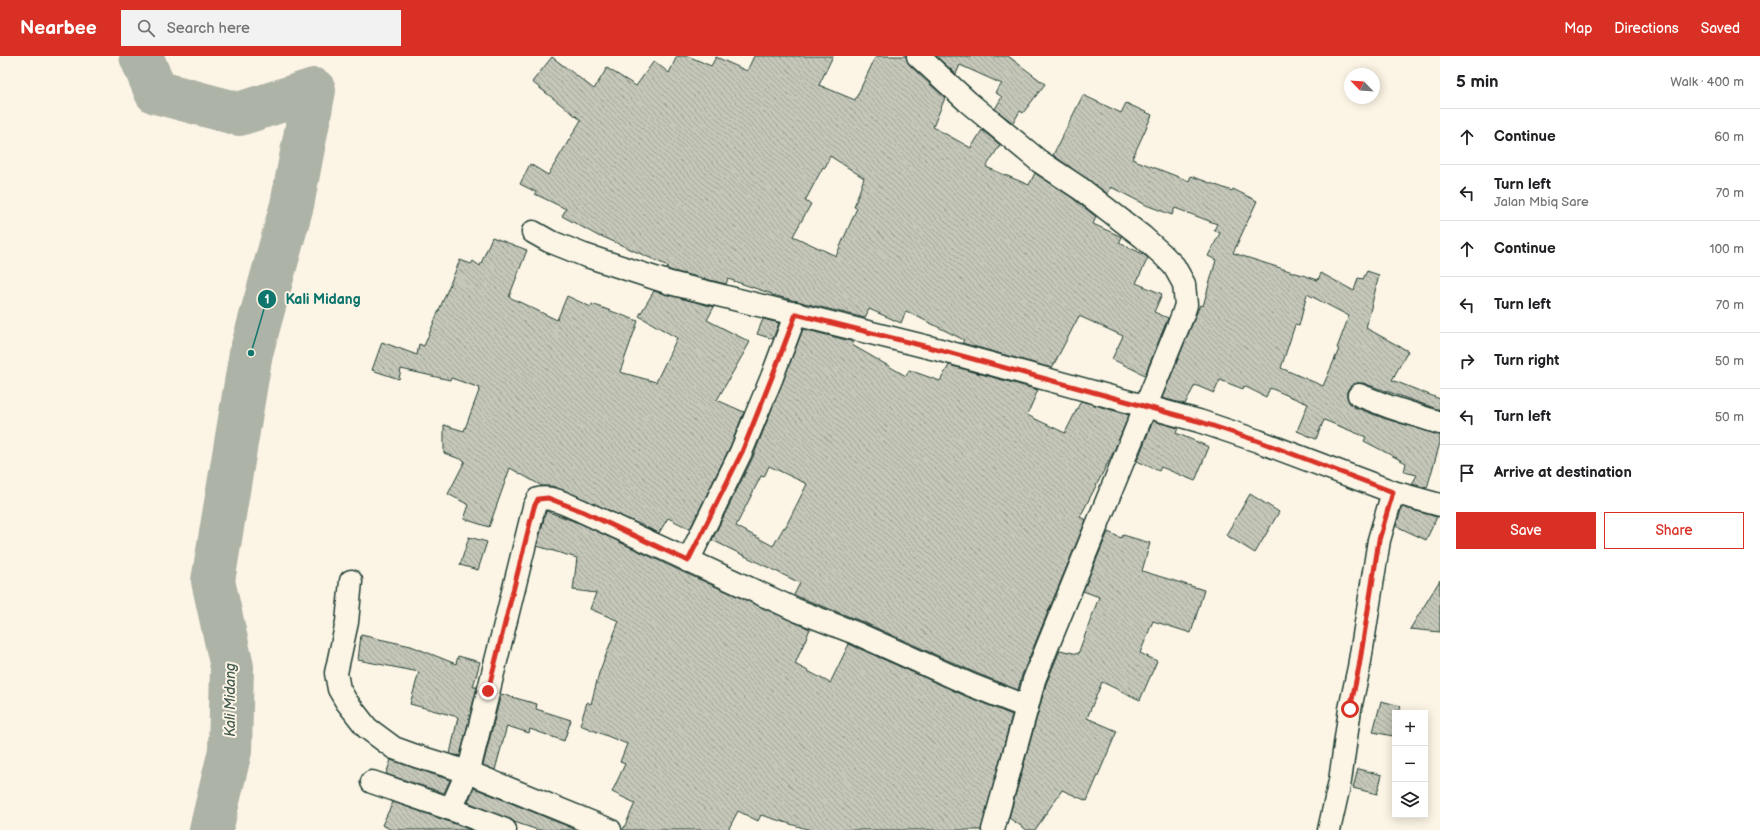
<!DOCTYPE html>
<html lang="en">
<head>
<meta charset="utf-8">
<style>
	:root { --surface:#fff; --page:#f2f2f2; --text:#202124; --muted:#757577; --line:#e0e0e0; --accent:#d93025 }
	body { margin:0; font-family:"Balsamiq Sans",sans-serif; background:var(--page); color:var(--text) }
	.controls { position:absolute; right:12px; bottom:12px; display:grid; overflow:hidden; border-radius:0px; box-shadow:0 2px 10px #0003 }
	.controls button { width:36px; height:36px; display:grid; place-items:center; padding:0; border:0; border-bottom:1px solid var(--line); background:var(--surface); color:var(--text); font:20px sans-serif }
	.compass { position:absolute; left:1344px; top:12px; width:36px; height:36px; border-radius:50%; background:var(--surface); box-shadow:0 2px 10px #0003; rotate:295deg }
	.stop { position:absolute; width:12px; height:12px; margin:-9px; border:3px solid #d93025; border-radius:50%; background:#fff }
	.stop.end { background:#d93025; border-color:#fff; box-shadow:0 1px 4px #0008 }
	.list { margin:0; padding:0; list-style:none }
	h2 { display:flex; justify-content:space-between; align-items:center; height:52px; margin:0; padding:0 16px; font-size:17px }
	h2 small { font-size:13px; font-weight:400; color:var(--muted) }
	.list li { display:grid; grid-template-columns:26px 1fr auto; gap:12px; align-items:center; box-sizing:border-box; height:56px; padding:0 16px; border-top:1px solid var(--line) }
	.list b { display:block; font-size:15px; white-space:nowrap }
	.list p { margin:0; font-size:13px; white-space:nowrap; color:var(--muted) }
	.list em { font-size:13px; font-style:normal; color:var(--muted) }
	.actions { display:flex; gap:8px; padding:12px 16px }
	.actions a { flex:1; padding:9px 0; border:1px solid var(--accent); border-radius:0px; text-align:center; font-size:14px; color:var(--accent) }
	.actions .main { background:var(--accent); color:#fff }
	.icon { flex:none; width:22px; height:22px; fill:none; stroke:currentColor; stroke-width:2; stroke-linecap:round; stroke-linejoin:round }
	.map { position:relative; flex:none; width:1440px; height:774px; overflow:hidden }
	header { display:flex; align-items:center; gap:24px; box-sizing:border-box; height:56px; padding:0 20px; background:var(--accent); color:#fff }
	header strong { font-size:19px }
	nav { display:flex; gap:22px; margin-inline-start:auto; font-size:14px }
	.search { width:280px; height:36px; background:var(--page); display:flex; align-items:center; gap:10px; box-sizing:border-box; padding:0 14px; border-radius:0px; color:var(--muted); font-size:15px }
	main { display:flex }
	aside { flex:1; background:var(--surface) }
	.map>svg:first-child { display:block }
</style>
</head>
<body>
<header>
<strong>Nearbee</strong>
<div class="search"><svg class="icon" aria-label="search" viewBox="0 0 24 24"><circle cx="10" cy="10" r="6"/><path d="M15 15l6 6"/></svg>Search here</div>
<nav><a>Map</a><a>Directions</a><a>Saved</a></nav>
</header>
<main>
<div class="map">
<svg width="1440" height="774" viewBox="0 0 1440 774">
	<defs>
		<pattern id="building-back-hatch" width="6" height="6" patternUnits="userSpaceOnUse"><rect width="6" height="6" fill="#c5c7b9"/><path d="M-1 5l2 2M0 0l6 6M5-1l2 2" fill="none" stroke="#9fa397"/></pattern>
	</defs>
	<rect width="100%" height="100%" fill="#fcf5e5"/>
	<filter id="ink" filterUnits="userSpaceOnUse"><feTurbulence type="fractalNoise" baseFrequency=".025" numOctaves="2"/><feDisplacementMap in="SourceGraphic" scale="8" xChannelSelector="R" yChannelSelector="G"/><feConvolveMatrix kernelMatrix="1 2 1 2 8 2 1 2 1" color-interpolation-filters="sRGB"/></filter>
	<g filter="url(#ink)">
		<g fill="none" stroke-linecap="round" stroke-linejoin="round">
			<path stroke="#aeb3a7" stroke-width="44" d="M141,0L156,36L239,58L314,34L292,149L251,297L213,525L232,611L230,695L211,774"/>
		</g>
		<g fill="url(#building-back-hatch)" stroke="#1f3d34" fill-rule="evenodd">
			<path d="M677,0H688L711,10L716,1L747,15L754,0H833L819,29L855,44L876,0H906L910,9L945,42L933,71L971,92L982,74L1000,89L986,111L1029,129L1035,117L1074,143L1096,161L1093,168L1122,181L1119,187L1143,198L1148,202L1136,227L1162,238L1154,256L1168,262L1145,319L1112,303L1123,280L1079,260L1052,312L962,287L964,284L906,255L901,267L869,253L865,262L772,239V238L728,223L726,228L673,215L667,213L668,210L601,180L600,181L562,160L566,153L535,138L536,136L520,128L530,108L548,119L581,64L532,26L552,1L594,33L607,12L636,30L654,5L669,17ZM830,100L864,122L854,151L857,152L836,200L793,180L811,148L805,145L823,111L825,112Z"/>
			<path d="M936,0H1008L1045,28L1023,57L1020,55L1013,67L995,53L1002,41L995,36L1002,28L960,9L956,18Z"/>
			<path d="M1083,39L1121,57L1126,47L1152,59L1132,103L1189,125L1191,120L1232,135L1233,133L1257,145L1233,197L1318,224L1321,217L1354,235L1358,222L1363,223L1367,215L1379,219L1366,272L1408,295L1392,324L1440,343V354L1363,327H1357L1351,330L1347,335V341L1350,347L1354,351L1386,363L1440,379V387L1427,432L1412,428L1417,419L1404,416L1406,407L1364,385L1366,381L1324,364L1316,383L1297,375L1308,348L1270,332L1266,341L1244,330L1243,333L1220,324L1214,337L1195,329L1185,348L1162,342L1200,249L1203,250L1216,204L1208,200L1220,177L1214,174L1217,168L1175,152L1172,159L1146,149L1111,131L1108,138L1053,99ZM1307,238L1349,260L1337,292L1339,293L1323,330L1281,312L1295,269L1299,270Z"/>
			<path d="M492,181L527,194L509,241L557,264L567,240L591,251L592,248L638,265L620,316L656,326L677,282L639,260L654,235L714,251L707,264L750,286L717,344L744,356L730,391L690,473L668,462L659,477L566,435L552,430H542L510,412L489,471L464,463L469,449L448,438L465,405L444,397V369L464,375L480,332L451,322L450,324L401,313L399,323L372,314L382,286L417,299L419,288L424,290L460,204L471,208L473,205L480,210Z"/>
			<path d="M763,263L779,267L773,283L757,278Z"/>
			<path d="M803,273L854,286L852,289L906,320L909,314L940,325L949,309L1038,334L1027,359L1065,377L1081,345L1129,359L1114,395L1080,461L1086,464L1022,619L1018,634L976,617L863,566L794,539L800,527L712,484L753,401ZM769,410L807,428L785,472L784,471L773,490L736,470L761,420L764,421Z"/>
			<path d="M1153,365L1178,372L1176,377L1209,391L1195,425L1161,411L1159,415L1137,405Z"/>
			<path d="M1250,438L1279,456L1255,497L1226,479Z"/>
			<path d="M1402,451L1437,461L1426,484L1396,470Z"/>
			<path d="M546,455L579,467L683,516L810,573L795,608L830,627L849,588L966,640L1012,659L981,774H810L761,759L758,765L738,755L728,774H623L635,747L612,736L625,708L620,706L627,688L580,669L587,646L591,648L599,617L619,565L590,553L596,537L573,534L577,502L537,490Z"/>
			<path d="M1108,476L1121,482L1123,479L1150,487L1142,515L1204,534L1191,577L1153,565L1140,597L1157,605L1140,644L1102,626L1087,662L1117,675L1087,745L1062,734L1035,774H1027L1009,762L1046,628L1060,594L1078,598L1099,541L1083,535Z"/>
			<path d="M469,481L487,486L478,514L460,509Z"/>
			<path d="M1440,524V576L1410,573Z"/>
			<path d="M361,579L411,590L456,608L458,600L480,606L473,631H477L460,700L450,698L458,661L410,648L419,616L358,604Z"/>
			<path d="M501,638L537,648L536,653L571,664L564,685L530,673L529,677L507,670L495,714L483,709Z"/>
			<path d="M1381,645L1401,650L1399,657H1395V673L1393,680L1373,676Z"/>
			<path d="M391,704L450,724L444,737L386,718Z"/>
			<path d="M1358,713L1382,719L1377,738L1353,732Z"/>
			<path d="M474,732L577,774H538L514,766L468,746Z"/>
			<path d="M393,746L447,765L471,774H392L382,769Z"/>
		</g>
		<g fill="none" stroke-linecap="round" stroke-linejoin="round">
			<defs>
				<g id="street">
					<path d="M533,176L549,185L584,199L670,227L944,295L1199,365L1258,385L1393,436L1440,449"/>
					<path d="M1359,339L1390,351L1440,367"/>
					<path d="M688,505L741,396L772,321L796,257"/>
					<path d="M351,525L347,566L336,617L339,633L346,645L367,672L394,692L416,700L468,716L610,774"/>
					<path d="M372,726L451,753L505,774"/>
					<path d="M451,753L470,710L534,451L538,443C552,439 571,451 584,456L796,554L858,578L971,629L1027,651L1034,624L1048,589L1182,261L1186,249L1184,228L1174,210L1162,198L1143,181L1081,133L1039,105L968,46L918,0"/>
					<path d="M993,774L1027,651"/>
					<path d="M1329,774L1340,725L1350,653L1359,611L1379,484L1393,436"/>
				</g>
			</defs>
			<use href="#street" stroke="#1f3d34" stroke-width="25"/>
			<use href="#street" stroke="#fcf5e5" stroke-width="22"/>
		</g>
	</g>
	<g fill="none" stroke-linecap="round" stroke-linejoin="round" filter="url(#ink)">
		<path stroke="#d93025" stroke-width="5" d="M488,635L534,451L538,443L548,442L584,456L688,505L742,396L772,321L796,258L944,295L1198,365L1258,385L1393,436L1379,484L1359,611L1350,653"/>
	</g>
	<g text-anchor="middle" dominant-baseline="central" stroke-width="4" stroke-linejoin="round" paint-order="stroke">
		<g font-size="14" font-style="italic" fill="#435a51" stroke="#fcf5e5">
			<text transform="translate(230 644) rotate(-90)">Kali Midang</text>
		</g>
	</g>
	<path fill="none" stroke="#0f766e" stroke-width="1.5" d="M251 297L267 243"/>
	<g fill="#0f766e" stroke="#fcf5e5" stroke-width="1.5">
		<circle cx="251" cy="297" r="4"/>
		<circle cx="267" cy="243" r="10"/>
	</g>
	<g font-size="12" text-anchor="middle" font-weight="bold" fill="#fff">
		<text x="267" y="247">1</text>
	</g>
	<g font-size="14" text-anchor="middle" font-weight="bold" fill="#0f766e" stroke="#fcf5e5" stroke-width="4" stroke-linejoin="round" paint-order="stroke">
		<text x="323" y="248">Kali Midang</text>
	</g>
</svg>
<div class="controls">
<button>+</button>
<button>−</button>
<button><svg class="icon" aria-label="layers" viewBox="0 0 24 24"><path d="M12 4l9 5-9 5-9-5zM3 14l9 5 9-5"/></svg></button>
</div>
<svg class="compass" viewBox="-18 -18 36 36"><path d="M0-13l5 13h-10z" fill="#e53935"/><path d="M0 13l5-13h-10z" fill="#757577"/></svg>
<div class="stop" style="left:1350px;top:653px"></div>
<div class="stop end" style="left:488px;top:635px"></div>
</div>
<aside>
<h2>5 min<small>Walk · 400 m</small></h2>
<ul class="list">
<li><svg class="icon" aria-label="ahead" viewBox="0 0 24 24"><path d="M12 20V5M6 11l6-6 6 6"/></svg><div><b>Continue</b></div><em>60 m</em></li>
<li><svg class="icon" aria-label="left" viewBox="0 0 24 24"><path d="M17 20v-9H6M10 6l-5 5 5 5"/></svg><div><b>Turn left</b><p>Jalan Mbiq Sare</p></div><em>70 m</em></li>
<li><svg class="icon" aria-label="ahead" viewBox="0 0 24 24"><path d="M12 20V5M6 11l6-6 6 6"/></svg><div><b>Continue</b></div><em>100 m</em></li>
<li><svg class="icon" aria-label="left" viewBox="0 0 24 24"><path d="M17 20v-9H6M10 6l-5 5 5 5"/></svg><div><b>Turn left</b></div><em>70 m</em></li>
<li><svg class="icon" aria-label="right" viewBox="0 0 24 24"><path d="M7 20v-9h11M14 6l5 5-5 5"/></svg><div><b>Turn right</b></div><em>50 m</em></li>
<li><svg class="icon" aria-label="left" viewBox="0 0 24 24"><path d="M17 20v-9H6M10 6l-5 5 5 5"/></svg><div><b>Turn left</b></div><em>50 m</em></li>
<li><svg class="icon" aria-label="arrive" viewBox="0 0 24 24"><path d="M6 21V4h12l-3 4 3 4H6"/></svg><div><b>Arrive at destination</b></div></li>
</ul>
<div class="actions"><a class="main">Save</a><a>Share</a></div>
</aside>
</main>
</body>
</html>
